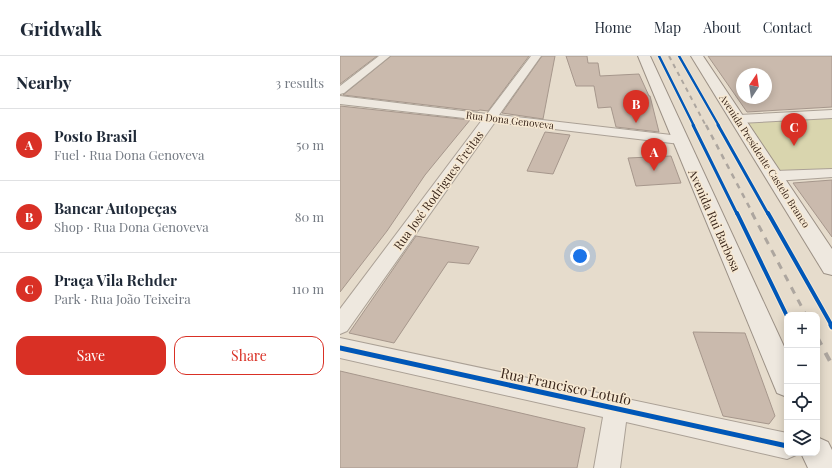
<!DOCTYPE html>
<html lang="en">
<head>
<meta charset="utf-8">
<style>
	:root { --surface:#fff; --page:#f2f2f3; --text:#1f2937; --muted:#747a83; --line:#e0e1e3; --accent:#d93025 }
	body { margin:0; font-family:"Playfair Display",serif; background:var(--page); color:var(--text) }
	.controls { position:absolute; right:12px; bottom:12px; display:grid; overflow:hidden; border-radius:8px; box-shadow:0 2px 10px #0003 }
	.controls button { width:36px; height:36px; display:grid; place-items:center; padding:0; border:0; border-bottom:1px solid var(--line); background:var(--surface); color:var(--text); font:20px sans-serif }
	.compass { position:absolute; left:396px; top:12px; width:36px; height:36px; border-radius:50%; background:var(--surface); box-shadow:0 2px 10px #0003; rotate:13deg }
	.you { position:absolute; left:240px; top:200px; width:14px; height:14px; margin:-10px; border:3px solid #fff; border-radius:50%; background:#1a73e8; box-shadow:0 0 0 6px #1a73e833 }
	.badge { display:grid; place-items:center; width:26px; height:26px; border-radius:50%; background:var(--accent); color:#fff; font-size:13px; font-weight:700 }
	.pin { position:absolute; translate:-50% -33px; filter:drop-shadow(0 1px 2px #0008) }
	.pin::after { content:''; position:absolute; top:21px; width:14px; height:12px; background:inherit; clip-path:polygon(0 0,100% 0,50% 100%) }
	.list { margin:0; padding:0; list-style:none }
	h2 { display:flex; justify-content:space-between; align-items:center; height:52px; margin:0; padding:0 16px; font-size:17px }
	h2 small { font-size:13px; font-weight:400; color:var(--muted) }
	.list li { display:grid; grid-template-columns:26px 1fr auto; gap:12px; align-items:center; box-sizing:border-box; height:72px; padding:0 16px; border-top:1px solid var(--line) }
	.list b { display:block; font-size:15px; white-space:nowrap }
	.list p { margin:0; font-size:13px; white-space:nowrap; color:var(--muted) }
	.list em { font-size:13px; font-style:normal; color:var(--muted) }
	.actions { display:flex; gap:8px; padding:12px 16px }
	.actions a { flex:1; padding:9px 0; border:1px solid var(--accent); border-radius:12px; text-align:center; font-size:14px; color:var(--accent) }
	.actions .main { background:var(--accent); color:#fff }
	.icon { flex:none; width:22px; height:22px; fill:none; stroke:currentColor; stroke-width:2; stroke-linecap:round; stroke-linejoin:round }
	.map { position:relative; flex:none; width:492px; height:412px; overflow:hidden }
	header { display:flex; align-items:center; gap:24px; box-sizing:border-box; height:56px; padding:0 20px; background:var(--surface); border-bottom:1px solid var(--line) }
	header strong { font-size:19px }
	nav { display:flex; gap:22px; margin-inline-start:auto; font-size:14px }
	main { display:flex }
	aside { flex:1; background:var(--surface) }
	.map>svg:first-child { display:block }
</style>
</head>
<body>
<header>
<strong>Gridwalk</strong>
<nav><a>Home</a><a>Map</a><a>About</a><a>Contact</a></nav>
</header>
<main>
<aside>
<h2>Nearby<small>3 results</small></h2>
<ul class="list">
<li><span class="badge">A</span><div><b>Posto Brasil</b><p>Fuel · Rua Dona Genoveva</p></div><em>50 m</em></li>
<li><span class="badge">B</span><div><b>Bancar Autopeças</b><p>Shop · Rua Dona Genoveva</p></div><em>80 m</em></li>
<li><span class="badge">C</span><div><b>Praça Vila Rehder</b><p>Park · Rua João Teixeira</p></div><em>110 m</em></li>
</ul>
<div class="actions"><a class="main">Save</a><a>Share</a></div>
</aside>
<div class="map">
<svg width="492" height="412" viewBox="0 0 492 412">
	<rect width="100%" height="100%" fill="#e6dccc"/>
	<path fill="#d9d5ae" d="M492,58V117L435,120L399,63Z"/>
	<g fill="#cabaad" stroke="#a6978c" fill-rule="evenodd">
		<path d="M0,0H37L0,28Z"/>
		<path d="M51,0H189L148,55L140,54L137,55L3,39Z"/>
		<path d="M202,0H215L203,63L162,57Z"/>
		<path d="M226,0H247L248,7H258L260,20L299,18L309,40H310L319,76L276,71L271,51L258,52L254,30H236Z"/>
		<path d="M368,0H492V51L407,56ZM402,18H426V42H402Z"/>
		<path d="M0,50L130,64L85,119L47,175L0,236Z"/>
		<path d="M205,76L230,79L213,118L187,115Z"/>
		<path d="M331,100L341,127L296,130L288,102Z"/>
		<path d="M492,124V181L453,127Z"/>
		<path d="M76,180L139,191L129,208L108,206L54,287L9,277Z"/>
		<path d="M353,276L405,277L435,360L429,368L383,360Z"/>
		<path d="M0,315L245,372L237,412H0Z"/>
	</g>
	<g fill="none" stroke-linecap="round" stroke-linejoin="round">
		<defs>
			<g id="street">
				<path d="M39,0H50L4,37L0,38V30Z"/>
				<path d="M191,0H201L159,59L340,80L345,81L347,84L345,87L340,88L155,66L7,275L0,278V253L142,64L0,48V40L147,58Z"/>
				<path d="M492,54V62L399,67L395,66L393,63L395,60L399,59Z"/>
				<path d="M492,113V121L435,125L430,123L428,120L430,117L435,115Z"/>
				<path d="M0,282L447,377V397H457L456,399L447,403L286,366L280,412H254L263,361L0,302Z"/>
			</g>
			<g id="secondary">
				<path d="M298,0H310L447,297V341L437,337Z"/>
				<path d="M351,0H363L492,193V219L484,217Z"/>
				<path d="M477,381L488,386L492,394V412H468L461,397H477Z"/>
			</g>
		</defs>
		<use href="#street" stroke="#aba196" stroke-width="2"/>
		<use href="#secondary" stroke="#9b9085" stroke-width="2"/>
		<use href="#street" fill="#eee8df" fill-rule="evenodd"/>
		<use href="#secondary" fill="#eee8df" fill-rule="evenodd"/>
		<path stroke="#ada69f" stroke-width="2" stroke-dasharray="4.5 4.5" stroke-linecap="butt" d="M329,0L366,70"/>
		<path stroke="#ada69f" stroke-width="2.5" stroke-dasharray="5.5 5.5" stroke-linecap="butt" d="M366,69L413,158"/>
		<path stroke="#ada69f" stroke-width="3" stroke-dasharray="7 7" stroke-linecap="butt" d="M412,157L466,259"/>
		<path stroke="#ada69f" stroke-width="4" stroke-dasharray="9 9" stroke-linecap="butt" d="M477,281L492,309"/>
		<defs>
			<g id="cycleway-far3">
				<path d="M319,0L354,70"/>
				<path d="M339,0L379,70"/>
			</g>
			<g id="cycleway-far2">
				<path d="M353,69L397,158"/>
				<path d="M378,69L428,158"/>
			</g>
			<g id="cycleway-far1">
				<path d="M397,157L447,260"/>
				<path d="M428,157L492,270"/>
			</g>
			<g id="cycleway">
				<path d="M491,269L492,271"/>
				<path d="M0,292L447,390"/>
			</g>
		</defs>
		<use href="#cycleway-far3" stroke="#f7e9d3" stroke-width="4"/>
		<use href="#cycleway-far2" stroke="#f7e9d3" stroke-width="5"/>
		<use href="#cycleway-far1" stroke="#f7e9d3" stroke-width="6"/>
		<use href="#cycleway" stroke="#f7e9d3" stroke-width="8"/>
		<use href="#cycleway-far3" stroke="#0057b8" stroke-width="2.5"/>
		<use href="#cycleway-far2" stroke="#0057b8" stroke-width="3"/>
		<use href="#cycleway-far1" stroke="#0057b8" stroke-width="4"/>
		<use href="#cycleway" stroke="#0057b8" stroke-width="5"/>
	</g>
	<g text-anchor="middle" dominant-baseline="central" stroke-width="3" stroke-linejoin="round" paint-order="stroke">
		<g font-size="10" fill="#3b281d" stroke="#f7e9d3">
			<text transform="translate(170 64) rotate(7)">Rua Dona Genoveva</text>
			<text transform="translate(425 105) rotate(57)">Avenida Presidente Castelo Branco</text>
		</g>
		<g font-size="12" fill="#3b281d" stroke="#f7e9d3">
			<text transform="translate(98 134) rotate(-54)">Rua José Rodrigues Freitas</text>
			<text transform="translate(375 164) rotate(66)">Avenida Rui Barbosa</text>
		</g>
		<g font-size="14" fill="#3b281d" stroke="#f7e9d3">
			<text transform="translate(226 330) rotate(12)">Rua Francisco Lotufo</text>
		</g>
	</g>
</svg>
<div class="controls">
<button>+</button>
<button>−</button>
<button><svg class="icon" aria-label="locate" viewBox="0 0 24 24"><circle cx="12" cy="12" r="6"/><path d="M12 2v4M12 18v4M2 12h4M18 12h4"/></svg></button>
<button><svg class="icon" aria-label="layers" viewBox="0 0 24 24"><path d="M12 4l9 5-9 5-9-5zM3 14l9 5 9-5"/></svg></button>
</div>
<svg class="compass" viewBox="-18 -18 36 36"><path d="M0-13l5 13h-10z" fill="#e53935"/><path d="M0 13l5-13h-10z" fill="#747a83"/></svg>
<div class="you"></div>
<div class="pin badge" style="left:314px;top:115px">A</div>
<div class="pin badge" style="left:296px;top:67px">B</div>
<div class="pin badge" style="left:454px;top:90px">C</div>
</div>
</main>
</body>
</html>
